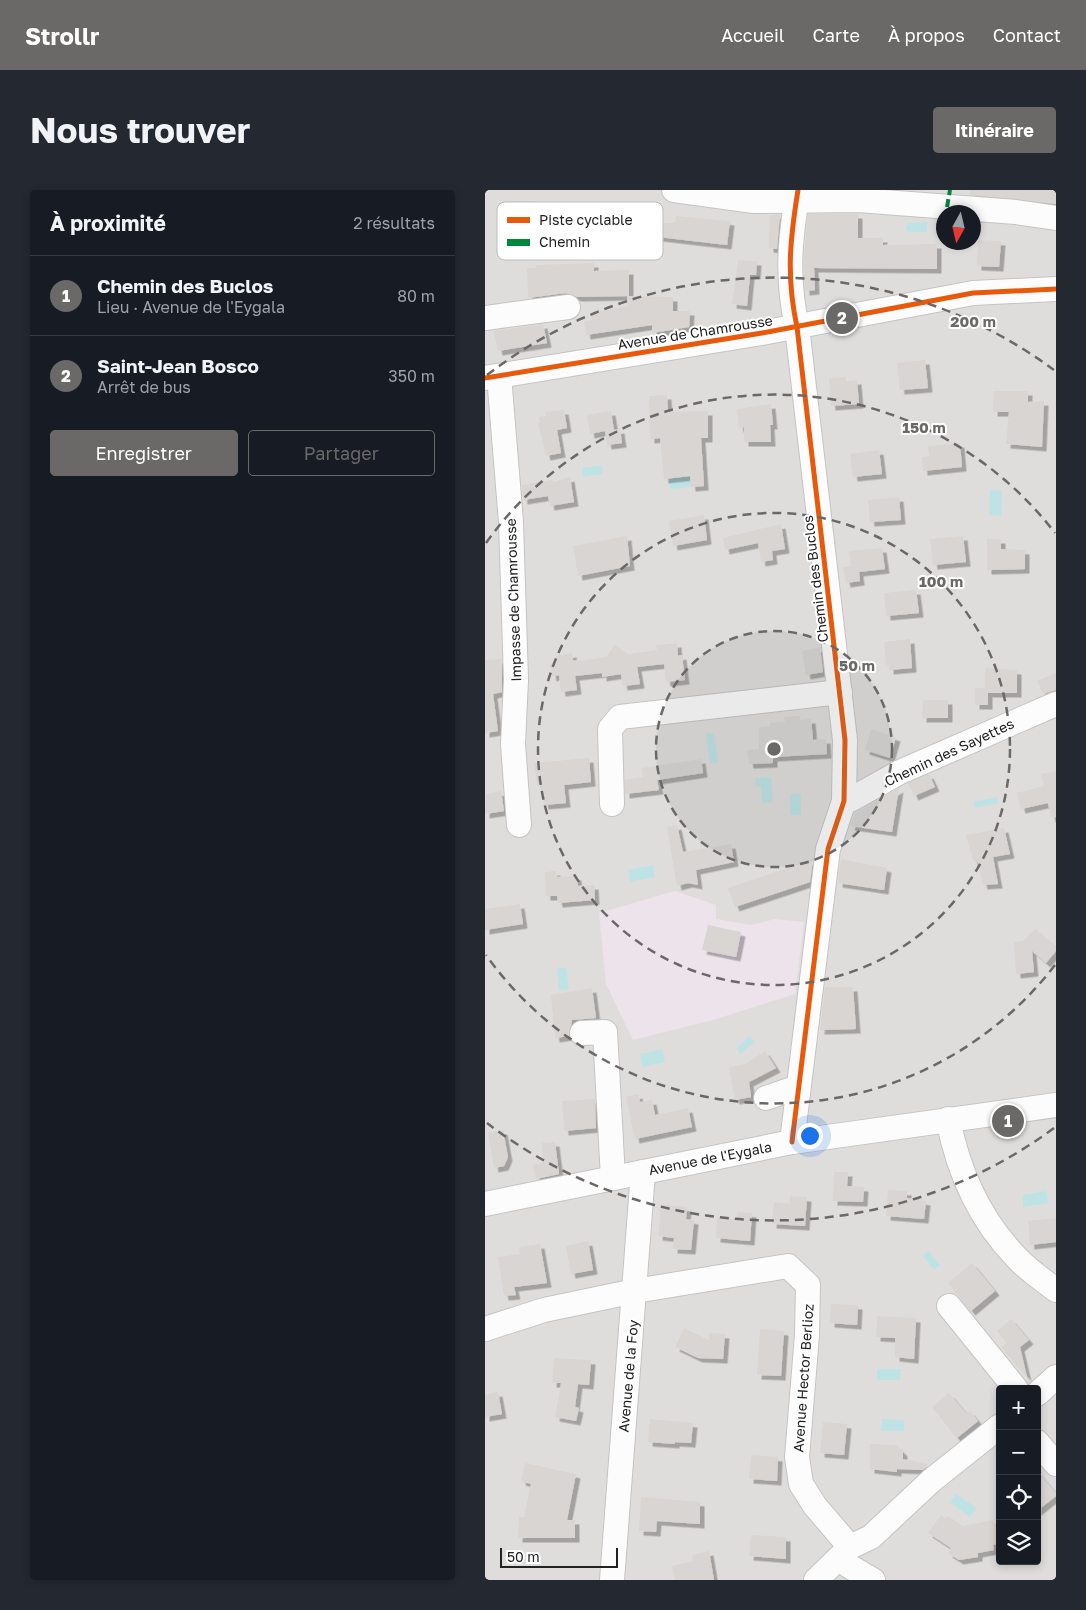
<!DOCTYPE html>
<html lang="fr">
<head>
<meta charset="utf-8">
<style>
	:root { --surface:#171b24; --page:#242831; --text:#f1f3f6; --muted:#9ea1a6; --line:#363941; --accent:#6a6968 }
	body { margin:0; font-family:"Golos Text",sans-serif; background:var(--page); color:var(--text) }
	.controls { position:absolute; right:15px; bottom:15px; display:grid; overflow:hidden; border-radius:5px; box-shadow:0 2px 8px #0003 }
	.controls button { width:45px; height:45px; display:grid; place-items:center; padding:0; border:0; border-bottom:1px solid var(--line); background:var(--surface); color:var(--text); font:25px sans-serif }
	.compass { position:absolute; left:451px; top:15px; width:45px; height:45px; border-radius:50%; background:var(--surface); box-shadow:0 2px 8px #0003; rotate:188deg }
	.scale { position:absolute; left:15px; bottom:12px; width:118px; box-sizing:border-box; padding-left:5px; border:2px solid #222; border-top:0; font-size:14px; line-height:18px; white-space:nowrap; color:#222; -webkit-text-stroke:4px #fff; paint-order:stroke }
	.you { position:absolute; left:324px; top:945px; width:18px; height:18px; margin:-12px; border:4px solid #fff; border-radius:50%; background:#1a73e8; box-shadow:0 0 0 8px #1a73e833 }
	.badge { display:grid; place-items:center; width:32px; height:32px; border-radius:50%; background:var(--accent); color:#fff; font-size:16px; font-weight:700 }
	.pin { position:absolute; translate:-50% -50%; border:2px solid #fff; box-shadow:0 1px 5px #0006 }
	.list { margin:0; padding:0; list-style:none }
	h2 { display:flex; justify-content:space-between; align-items:center; height:65px; margin:0; padding:0 20px; font-size:21px }
	h2 small { font-size:16px; font-weight:400; color:var(--muted) }
	.list li { display:grid; grid-template-columns:32px 1fr auto; gap:15px; align-items:center; box-sizing:border-box; height:80px; padding:0 20px; border-top:1px solid var(--line) }
	.list b { display:block; font-size:19px; white-space:nowrap }
	.list p { margin:0; font-size:16px; white-space:nowrap; color:var(--muted) }
	.list em { font-size:16px; font-style:normal; color:var(--muted) }
	.actions { display:flex; gap:10px; padding:15px 20px }
	.actions a { flex:1; padding:11px 0; border:1px solid var(--accent); border-radius:5px; text-align:center; font-size:18px; color:var(--accent) }
	.actions .main { background:var(--accent); color:#fff }
	.icon { flex:none; width:28px; height:28px; fill:none; stroke:currentColor; stroke-width:2; stroke-linecap:round; stroke-linejoin:round }
	.map { position:relative; flex:none; width:571px; height:1390px; overflow:hidden; border-radius:5px }
	header { display:flex; align-items:center; gap:30px; box-sizing:border-box; height:70px; padding:0 25px; background:var(--accent); color:#fff }
	header strong { font-size:24px }
	nav { display:flex; gap:28px; margin-inline-start:auto; font-size:18px }
	.intro { display:flex; align-items:center; justify-content:space-between; box-sizing:border-box; height:120px; padding:0 30px }
	h1 { margin:0; font-size:35px }
	.button { padding:12px 22px; border-radius:5px; background:var(--accent); color:#fff; font-size:18px; font-weight:700 }
	main { display:flex; gap:30px; padding:0 30px }
	aside { flex:1; background:var(--surface); border-radius:5px; box-shadow:0 2px 8px #0003 }
	.map>svg:first-child { display:block }
</style>
</head>
<body>
<header>
<strong>Strollr</strong>
<nav><a>Accueil</a><a>Carte</a><a>À propos</a><a>Contact</a></nav>
</header>
<div class="intro"><h1>Nous trouver</h1><a class="button">Itinéraire</a></div>
<main>
<aside>
<h2>À proximité<small>2 résultats</small></h2>
<ul class="list">
<li><span class="badge">1</span><div><b>Chemin des Buclos</b><p>Lieu · Avenue de l'Eygala</p></div><em>80 m</em></li>
<li><span class="badge">2</span><div><b>Saint-Jean Bosco</b><p>Arrêt de bus</p></div><em>350 m</em></li>
</ul>
<div class="actions"><a class="main">Enregistrer</a><a>Partager</a></div>
</aside>
<div class="map">
<svg width="571" height="1390" viewBox="0 0 571 1390">
	<defs>
		<filter id="shadow"><feDropShadow dx="4.5" dy="4.5" stdDeviation="0" flood-color="#0004"/></filter>
	</defs>
	<rect width="100%" height="100%" fill="#f0edea"/>
	<path fill="#dfdddc" fill-rule="evenodd" d="M0,0H571V1390H0ZM458,22H488V52H458ZM515,1199H552V1371H515Z"/>
	<path fill="#ede3eb" d="M190,701L231,715V729L266,735L290,729L319,732L310,804L228,830L148,850L121,794L114,723Z"/>
	<g fill="#bee3e4">
		<path d="M442,32V42H424L421,39L423,33Z"/>
		<path d="M117,275L118,284L98,287L97,278Z"/>
		<path d="M205,286L206,297L185,299L184,289Z"/>
		<path d="M505,300L517,301L516,326L504,325Z"/>
		<path d="M229,543L233,572L225,574L221,544Z"/>
		<path d="M286,587L288,612L277,613L276,596H271L270,588Z"/>
		<rect x="305" y="604" width="11" height="21"/>
		<path d="M512,607L514,613L490,618L488,612Z"/>
		<path d="M168,675L170,687L145,692L143,680Z"/>
		<path d="M72,778H81L84,799L74,800Z"/>
		<path d="M265,846L270,852L256,864L251,858Z"/>
		<path d="M177,859L180,872L157,877L155,864Z"/>
		<path d="M561,1001L563,1013L538,1017V1005Z"/>
		<path d="M443,1061L455,1075L449,1080L438,1066Z"/>
		<path d="M392,1179H416L415,1190H392Z"/>
		<path d="M397,1229L419,1230V1241H396Z"/>
		<path d="M471,1304L492,1318L485,1327L465,1312Z"/>
	</g>
	<g fill="#d8d5d3" filter="url(#shadow)">
		<path d="M485,0H571V14L485,5Z"/>
		<path d="M21,11H51L52,39L22,40Z"/>
		<path d="M81,12L126,13V32H149L145,57L109,56V45H83Z"/>
		<path d="M295,24L292,59L284,58L285,25Z"/>
		<path d="M323,24H373V48H398V55L452,54V79L329,78L330,100L320,101L319,68Z"/>
		<path d="M191,26L245,31L242,55L173,47L174,33H190Z"/>
		<path d="M493,50L516,51L514,77L492,76Z"/>
		<path d="M253,70L272,71L271,85H265L262,116L247,114Z"/>
		<path d="M109,73V81L144,80V106L92,107L81,103L43,108L42,78H51V75Z"/>
		<path d="M142,106L188,107V121H205L204,137L167,143V135L101,145L99,131L107,130L106,123L143,116Z"/>
		<path d="M58,134L62,153L13,161L9,141Z"/>
		<path d="M440,170L443,198L415,200L412,173Z"/>
		<path d="M361,187V191L372,190L374,214L346,216L344,188Z"/>
		<path d="M509,201H543V212L559,211L557,257L521,254L524,222H508Z"/>
		<path d="M182,205L183,222L223,221V248H216L219,296L206,297L205,286L179,289L175,248L165,249L164,206Z"/>
		<path d="M286,214L288,235H285L286,252H259V237L254,238L252,219Z"/>
		<path d="M79,220L82,238L72,240L76,263L61,266L53,233H55L54,227L61,226L60,222Z"/>
		<path d="M126,221L129,240L135,239L137,253L122,255L120,241L105,244L102,225Z"/>
		<path d="M475,253L477,277L438,281L437,267L444,266L443,256Z"/>
		<path d="M394,260L397,284L368,287L365,264Z"/>
		<path d="M85,287L89,312L65,316L63,306L38,310L37,295L67,290L69,292Z"/>
		<path d="M414,307L416,330L385,332L383,310Z"/>
		<path d="M219,325L222,350L188,356L184,331Z"/>
		<path d="M296,334L300,359L287,361L288,370L276,372L273,353L240,360L238,348Z"/>
		<path d="M142,346L145,376L93,386L88,356Z"/>
		<path d="M478,346L481,372L448,375L445,349Z"/>
		<path d="M502,349H516V359L540,360V379L502,380Z"/>
		<path d="M397,358L400,379L374,382L375,391L361,393L358,377L366,376L364,361Z"/>
		<path d="M431,400L434,423L401,426L399,403Z"/>
		<path d="M425,449L427,478L404,480V475H401L399,452Z"/>
		<path d="M192,453L193,466L197,465L200,490L181,492L179,474L152,477L155,494L138,496L136,484L117,487V483L90,486L92,500L76,502L74,485L67,487L65,474L72,473L71,466L87,463L88,470L94,471L121,467L130,455L143,464L172,460L171,455Z"/>
		<path d="M335,457L338,482L321,485L317,461Z"/>
		<path d="M17,469V502L8,504L13,541L0,543V470Z"/>
		<path d="M500,478L532,480V503H503V515H490V498H500Z"/>
		<path d="M571,483V500L558,504L552,491Z"/>
		<path d="M438,510H463V528H437Z"/>
		<path d="M315,526V530L326,529L328,550L341,549L342,564L288,567V573L264,574L262,560L274,559V537L285,536V533L300,532L299,527Z"/>
		<path d="M386,539L411,547L405,568L380,560Z"/>
		<path d="M104,568L106,592L79,595L81,613L59,615L56,595H52L49,573Z"/>
		<path d="M216,569L218,583L172,590L174,600L140,604V590L158,587L157,578Z"/>
		<path d="M571,581V627L566,628L563,613L536,619L532,603L559,596L556,584Z"/>
		<path d="M444,584L450,597L429,606L423,593Z"/>
		<path d="M414,598L407,642L365,636L370,623Z"/>
		<path d="M16,601L19,621L0,624L1,604Z"/>
		<path d="M192,635L198,662L246,654L249,672L211,680L213,695L203,693L192,696L182,637Z"/>
		<path d="M519,638L525,664L508,667L513,694L498,695L493,672L489,673L481,645Z"/>
		<path d="M328,669L325,692L250,717L243,698Z"/>
		<path d="M356,669L402,678L399,700L353,693Z"/>
		<path d="M71,681L72,687L92,686L93,696L109,695L110,710L73,713L72,706H61L60,682Z"/>
		<path d="M35,714L38,734L0,740V719Z"/>
		<path d="M223,735L256,742L251,767L217,760Z"/>
		<path d="M550,739L571,756V761L561,773L547,761L549,782L531,784L529,752L538,751Z"/>
		<path d="M340,797H368L371,839L335,840Z"/>
		<path d="M107,798L111,828L87,830L84,846L70,848L66,805Z"/>
		<path d="M280,861L291,878L264,892L266,907L250,910L244,877L260,874Z"/>
		<path d="M153,904L155,912L167,910L170,925L203,918L207,937L150,949L141,907Z"/>
		<path d="M110,909L111,938L79,941L77,911Z"/>
		<path d="M18,940L23,967L19,976L9,978L3,942Z"/>
		<path d="M70,952L74,984L51,989L48,975L58,973L57,953Z"/>
		<path d="M349,982H363L362,996L379,997L378,1012L348,1011Z"/>
		<path d="M403,1000L422,1001V1008L441,1011L439,1029L401,1026Z"/>
		<path d="M305,1006L322,1007L320,1036L287,1034L289,1012L305,1014Z"/>
		<path d="M176,1015L202,1017L201,1029L209,1030L206,1060L188,1059L189,1048L173,1046Z"/>
		<path d="M252,1022L267,1023L265,1051L231,1048L232,1028L251,1029Z"/>
		<path d="M571,1028V1052L545,1055L543,1031Z"/>
		<path d="M103,1051L108,1080L86,1084L81,1056Z"/>
		<path d="M55,1054L62,1093L29,1097L31,1105L19,1106L13,1067L35,1064L34,1057Z"/>
		<path d="M487,1073L510,1101L486,1121L463,1093Z"/>
		<path d="M346,1114L373,1115L372,1135L345,1133Z"/>
		<path d="M392,1126L431,1128L429,1169L410,1167V1148L391,1147Z"/>
		<path d="M526,1129L544,1150L535,1157L542,1187L516,1157L522,1152L512,1141Z"/>
		<path d="M199,1138L224,1150V1143L240,1144L238,1169L213,1168L190,1157Z"/>
		<path d="M275,1139L299,1141L296,1186L272,1185Z"/>
		<path d="M69,1168L106,1170L104,1195L93,1194L90,1217L94,1218L91,1231L70,1227L76,1193H67Z"/>
		<path d="M13,1202L17,1224L0,1227V1205Z"/>
		<path d="M464,1203L482,1224L485,1221L493,1231L472,1248L447,1217Z"/>
		<path d="M165,1229L208,1233L206,1253L190,1252V1254L163,1252Z"/>
		<path d="M338,1232L362,1234L359,1265L335,1263Z"/>
		<path d="M385,1254L411,1255L418,1262V1269L443,1274L442,1276L438,1280L412,1279V1282L385,1279Z"/>
		<path d="M266,1265L293,1267L292,1291L264,1289Z"/>
		<path d="M40,1273L91,1284L82,1330H90V1348H33L34,1327H39L46,1294L36,1291Z"/>
		<path d="M552,1281L571,1303V1306L552,1321Z"/>
		<path d="M156,1307L215,1312V1334L172,1331L171,1342L154,1341Z"/>
		<path d="M456,1325L461,1329L463,1326L478,1336L508,1330L515,1347V1353L508,1355L509,1360L493,1363V1367L474,1370L463,1363L466,1358L443,1343Z"/>
		<path d="M266,1345L301,1347V1369L264,1366Z"/>
		<path d="M224,1361L229,1390H190L187,1376L208,1371L207,1365Z"/>
	</g>
	<g fill="none" stroke-linecap="round" stroke-linejoin="round">
		<defs>
			<g id="minor">
				<path d="M189,0L269,11L373,10L531,22L571,28"/>
				<path d="M0,128L83,117"/>
				<path d="M14,186L26,332L31,490L28,554L34,635"/>
				<path d="M0,188L277,143L488,103L571,99"/>
				<path d="M359,611L365,610L415,582L571,514"/>
				<path d="M127,614L125,539L135,527L355,502"/>
				<path d="M97,843L120,842L128,988"/>
				<path d="M281,908L304,900L313,901"/>
				<path d="M463,929C473,981 495,1030 532,1068C543,1080 558,1090 571,1100"/>
				<path d="M307,952L343,659L359,611L360,550L312,137C301,86 305,50 313,0"/>
				<path d="M0,1014L307,952L571,915"/>
				<path d="M464,1116L531,1199"/>
				<path d="M0,1139L59,1120L150,1101L303,1076L323,1095L322,1145L312,1267L316,1294L330,1316L365,1357"/>
				<path d="M552,1204L571,1187"/>
				<path d="M552,1252L571,1274"/>
				<path d="M356,1368L364,1376L388,1390"/>
				<path d="M127,1390L158,982"/>
				<path d="M331,1390L365,1357L386,1347L447,1290L515,1236"/>
			</g>
		</defs>
		<use href="#minor" stroke="#c6c4c3" stroke-width="26"/>
		<use href="#minor" stroke="#fdfcfc" stroke-width="24"/>
		<path stroke="#00873e" stroke-width="4" stroke-dasharray="8 4" stroke-linecap="butt" d="M462,17L465,0"/>
		<defs>
			<g id="cycleway">
				<path d="M0,188L277,143L488,103L571,99"/>
				<path d="M307,952L343,659L359,611L360,550L312,137C301,86 305,50 313,0"/>
			</g>
		</defs>
		<use href="#cycleway" stroke="#fff" stroke-width="8"/>
		<use href="#cycleway" stroke="#e8590c" stroke-width="5"/>
	</g>
	<circle cx="289" cy="559" r="118" fill="#6a6968" fill-opacity=".12"/>
	<g fill="none" stroke="#6a6968" stroke-width="2.5" stroke-dasharray="9 6">
		<circle cx="289" cy="559" r="118"/>
		<circle cx="289" cy="559" r="236"/>
		<path d="M570 775A354 354 0 0 1 1 765M1 353A354 354 0 0 1 570 343"/>
		<path d="M569 938A471 471 0 0 1 2 933M2 185A471 471 0 0 1 569 180"/>
	</g>
	<g text-anchor="middle" dominant-baseline="central" stroke-width="4" stroke-linejoin="round" paint-order="stroke">
		<g font-size="14" fill="#222" stroke="#fff">
			<text transform="translate(210 142) rotate(-9)">Avenue de Chamrousse</text>
			<text transform="translate(330 389) rotate(-97)">Chemin des Buclos</text>
			<text transform="translate(28 410) rotate(-92)">Impasse de Chamrousse</text>
			<text transform="translate(464 562) rotate(-25)">Chemin des Sayettes</text>
			<text transform="translate(225 968) rotate(-11)">Avenue de l'Eygala</text>
			<text transform="translate(143 1186) rotate(-85)">Avenue de la Foy</text>
			<text transform="translate(318 1188) rotate(-86)">Avenue Hector Berlioz</text>
		</g>
	</g>
	<rect x="12" y="12" width="166" height="58" rx="8" fill="#fff" stroke="#bdbdbd" stroke-width="1"/>
	<rect x="22" y="27" width="23" height="6" fill="#e8590c"/>
	<rect x="22" y="49" width="23" height="7" fill="#00873e"/>
	<g font-size="14" fill="#222">
		<text x="54" y="35">Piste cyclable</text>
		<text x="54" y="57">Chemin</text>
	</g>
	<circle cx="289" cy="559" r="8" fill="#6a6968" stroke="#fff" stroke-width="2.5"/>
	<g font-size="15" text-anchor="middle" font-weight="bold" fill="#6a6968" stroke="#fff" stroke-width="4" stroke-linejoin="round" paint-order="stroke">
		<text x="488" y="137">200 m</text>
		<text x="439" y="243">150 m</text>
		<text x="456" y="397">100 m</text>
		<text x="372" y="481">50 m</text>
	</g>
</svg>
<div class="controls">
<button>+</button>
<button>−</button>
<button><svg class="icon" aria-label="locate" viewBox="0 0 24 24"><circle cx="12" cy="12" r="6"/><path d="M12 2v4M12 18v4M2 12h4M18 12h4"/></svg></button>
<button><svg class="icon" aria-label="layers" viewBox="0 0 24 24"><path d="M12 4l9 5-9 5-9-5zM3 14l9 5 9-5"/></svg></button>
</div>
<svg class="compass" viewBox="-18 -18 36 36"><path d="M0-13l5 13h-10z" fill="#e53935"/><path d="M0 13l5-13h-10z" fill="#9ea1a6"/></svg>
<div class="scale">50 m</div>
<div class="you"></div>
<div class="pin badge" style="left:523px;top:931px">1</div>
<div class="pin badge" style="left:357px;top:128px">2</div>
</div>
</main>
</body>
</html>
